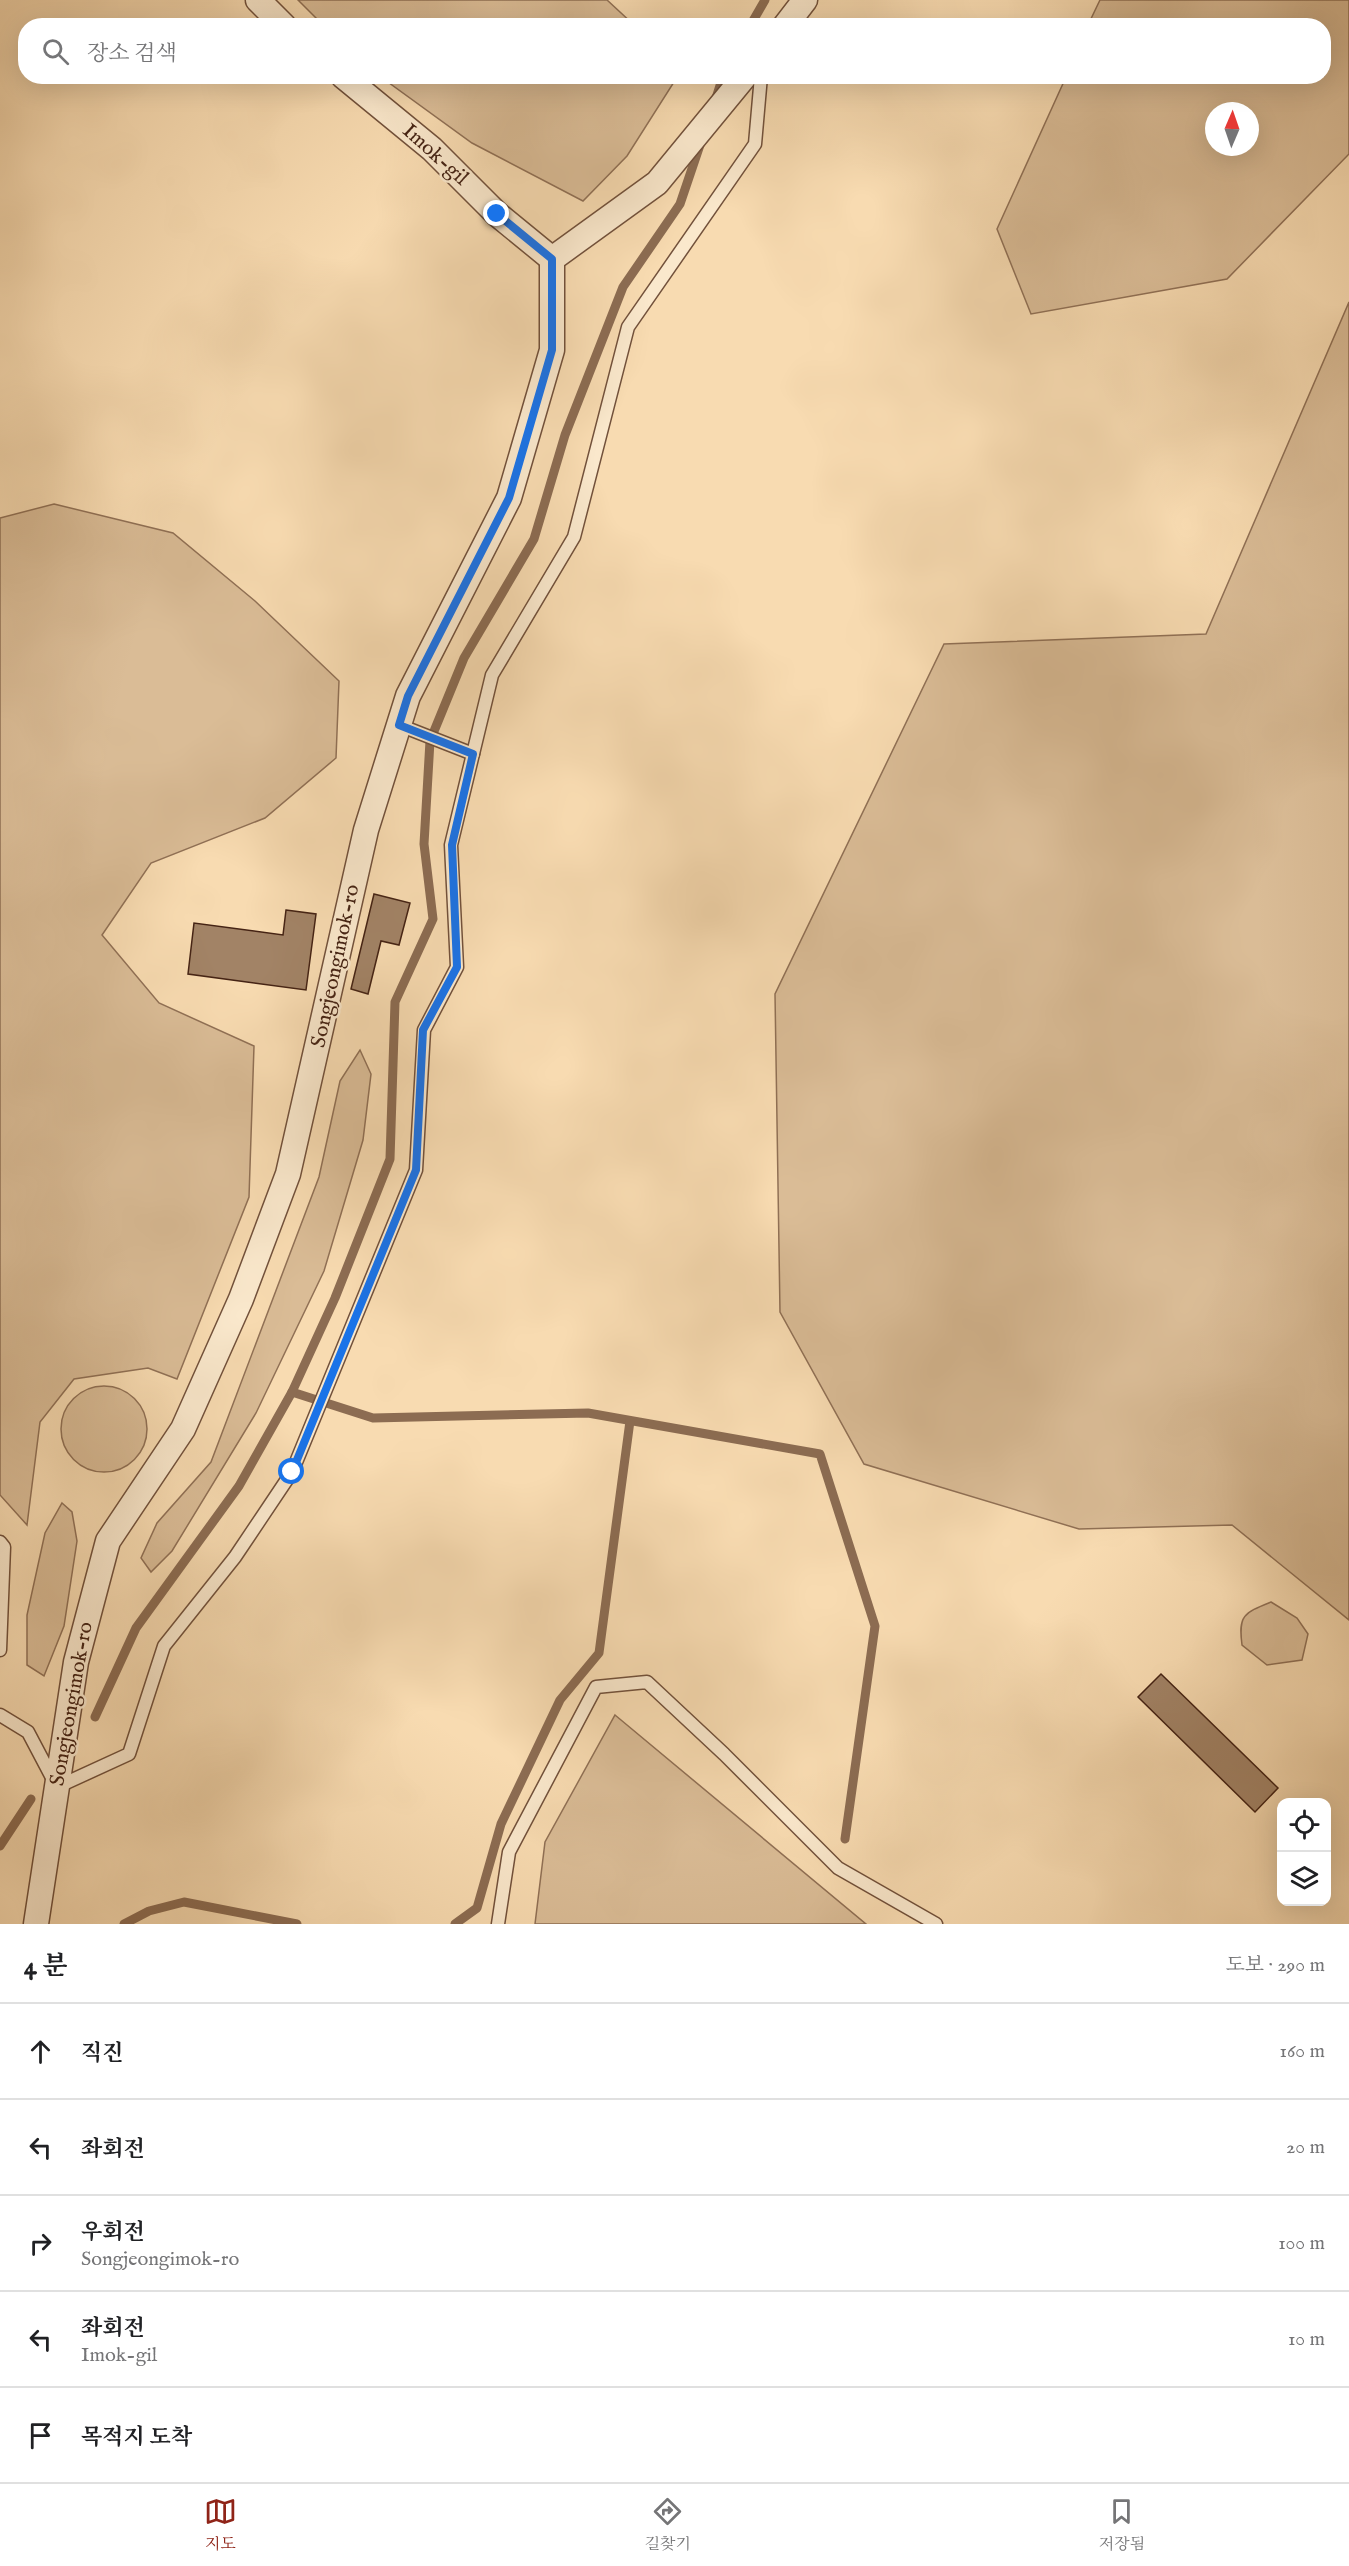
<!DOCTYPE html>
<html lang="ko">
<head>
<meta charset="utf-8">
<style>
	:root { --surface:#fff; --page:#f2f2f2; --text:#202124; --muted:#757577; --line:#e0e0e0; --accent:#8f2418 }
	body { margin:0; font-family:"IM FELL English","Noto Serif KR",serif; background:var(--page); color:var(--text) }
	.controls { position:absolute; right:18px; bottom:18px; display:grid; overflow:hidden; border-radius:12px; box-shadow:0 6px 24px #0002 }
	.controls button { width:54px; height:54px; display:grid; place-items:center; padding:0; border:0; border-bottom:2px solid var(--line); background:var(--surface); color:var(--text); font:30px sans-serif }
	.compass { position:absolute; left:1205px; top:102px; width:54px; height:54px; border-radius:50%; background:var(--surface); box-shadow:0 6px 24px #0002; rotate:2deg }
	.stop { position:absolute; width:18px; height:18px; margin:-14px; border:4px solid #1a73e8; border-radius:50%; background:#fff }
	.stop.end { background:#1a73e8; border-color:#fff; box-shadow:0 2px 6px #0008 }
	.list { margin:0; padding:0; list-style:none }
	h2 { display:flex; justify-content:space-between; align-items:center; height:78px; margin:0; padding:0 24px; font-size:26px }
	h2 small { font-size:20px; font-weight:400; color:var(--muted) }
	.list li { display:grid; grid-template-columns:39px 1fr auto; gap:18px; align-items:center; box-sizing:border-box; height:96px; padding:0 24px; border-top:2px solid var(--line) }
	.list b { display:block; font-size:22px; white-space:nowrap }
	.list p { margin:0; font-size:20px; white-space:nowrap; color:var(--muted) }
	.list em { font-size:20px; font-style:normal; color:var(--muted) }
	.icon { flex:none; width:33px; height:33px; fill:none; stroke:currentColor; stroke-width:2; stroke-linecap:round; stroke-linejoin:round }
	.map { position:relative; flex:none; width:1349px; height:1924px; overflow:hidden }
	.search { position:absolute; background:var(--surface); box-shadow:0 6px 24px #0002; left:18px; right:18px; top:18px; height:66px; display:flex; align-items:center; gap:15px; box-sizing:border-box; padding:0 21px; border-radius:24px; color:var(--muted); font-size:22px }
	.sheet { height:558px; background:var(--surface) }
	nav { display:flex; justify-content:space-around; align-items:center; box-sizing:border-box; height:84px; border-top:2px solid var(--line); background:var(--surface); font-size:16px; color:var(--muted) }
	nav a { display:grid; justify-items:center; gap:3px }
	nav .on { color:var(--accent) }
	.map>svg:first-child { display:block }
</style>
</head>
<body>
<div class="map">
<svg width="1349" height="1924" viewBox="0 0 1349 1924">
	<rect width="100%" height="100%" fill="#f8dbb1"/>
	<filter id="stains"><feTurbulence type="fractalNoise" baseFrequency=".00333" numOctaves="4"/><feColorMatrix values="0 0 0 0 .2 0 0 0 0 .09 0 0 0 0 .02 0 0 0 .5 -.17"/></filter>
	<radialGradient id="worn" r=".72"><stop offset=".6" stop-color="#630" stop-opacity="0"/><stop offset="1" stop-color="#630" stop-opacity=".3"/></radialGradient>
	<g fill="#dabc96" stroke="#907055" stroke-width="1.5" fill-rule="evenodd">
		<path d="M298,0H607L634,25H323Z"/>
		<path d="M1100,0H1349V154L1227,279L1031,314L997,229L1066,77L1324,76V26L1088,25ZM1214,111H1250V147H1214Z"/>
		<path d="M670,76L674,82L627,156L583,201L472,143L381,77Z"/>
		<path d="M1349,302V1620L1232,1525L1079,1529L864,1464L780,1312L775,994L944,644L1206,634Z"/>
		<path d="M54,504L173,533L255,601L339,681L336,758L265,818L151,863L102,935L159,1003L254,1046L249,1197L177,1379L148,1368L74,1379L40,1422L27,1525L0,1495V518Z"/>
		<path d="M360,1050L371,1074L363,1140L324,1271L256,1413L172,1551L151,1572L141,1558L157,1523L211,1462L319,1177L340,1081Z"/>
		<circle cx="104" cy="1429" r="43"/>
		<path d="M62,1503L72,1512L77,1541L64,1626L44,1676L27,1665V1615L45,1533Z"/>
		<path d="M1271,1602L1297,1618L1308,1634L1302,1660L1267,1665L1242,1645C1238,1615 1244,1613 1271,1602Z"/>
		<path d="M615,1715L866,1924H535L545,1842Z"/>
	</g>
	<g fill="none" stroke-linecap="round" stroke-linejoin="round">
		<g stroke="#8c6c52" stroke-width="9">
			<path d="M750,26L765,0"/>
			<path d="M716,98L723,76"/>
			<path d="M292,1392L373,1418L588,1413L820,1454L875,1626L845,1839"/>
			<path d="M95,1717L136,1628L239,1486L292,1392L335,1298L390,1159L395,1002L433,919L424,844L430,741L464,658L534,539L565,435L623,287L680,204L701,142"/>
			<path d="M0,1846L31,1799"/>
			<path d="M124,1924L149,1911L184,1902L297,1924"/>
			<path d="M455,1924L477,1908L501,1824L560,1700L599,1653L630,1421"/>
		</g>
	</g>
	<g fill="#a28366" stroke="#452314" stroke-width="1.5">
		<path d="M374,894L410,903L399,945L381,941L368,994L351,989Z"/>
		<path d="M286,910L316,914L306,990L188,974L194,923L283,935Z"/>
		<path d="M1161,1674L1278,1788L1255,1812L1138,1697Z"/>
	</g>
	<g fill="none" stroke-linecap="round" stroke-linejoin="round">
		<defs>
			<g id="lane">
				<path d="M399,725L473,754"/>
				<path d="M0,1542L4,1547L0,1650"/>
				<path d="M0,1715L28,1732L57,1787L129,1754L164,1646L235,1557L292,1472L416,1170L424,1030L457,967L451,845L492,675L574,537L628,327L755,144L761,76"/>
				<path d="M498,1924L509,1852L596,1687L647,1682L724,1754L838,1868L936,1924"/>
			</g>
			<g id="street">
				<path d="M258,0L284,26"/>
				<path d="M785,26L805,0"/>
				<path d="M343,76L432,149L497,214L552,259"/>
				<path d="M36,1924L76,1662L108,1541L183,1429L241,1299L288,1174L366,830L408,696L509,498L552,350V259L657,183L745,76"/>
			</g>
		</defs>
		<use href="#lane" stroke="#72513b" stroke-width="15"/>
		<use href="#street" stroke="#72513b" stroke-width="27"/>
		<use href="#lane" stroke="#fae8cc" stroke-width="12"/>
		<use href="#street" stroke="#fae8cc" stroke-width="24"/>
	</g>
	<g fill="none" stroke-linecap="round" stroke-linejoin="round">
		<path stroke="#1a73e8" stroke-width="8" d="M292,1472L416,1170L423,1030L457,967L452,845L473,754L399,725L408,696L509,498L552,350V259L497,214"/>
	</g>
	<g text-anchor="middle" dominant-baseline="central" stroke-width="5" stroke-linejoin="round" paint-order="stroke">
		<g font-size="21" fill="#452314" stroke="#fae8cc">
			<text transform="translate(435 155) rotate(42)">Imok-gil</text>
			<text transform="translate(336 966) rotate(-78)">Songjeongimok-ro</text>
			<text transform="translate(72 1704) rotate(-80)">Songjeongimok-ro</text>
		</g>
	</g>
	<rect width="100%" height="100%" filter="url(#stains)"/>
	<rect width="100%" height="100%" fill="url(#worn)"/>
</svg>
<div class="controls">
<button><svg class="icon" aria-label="locate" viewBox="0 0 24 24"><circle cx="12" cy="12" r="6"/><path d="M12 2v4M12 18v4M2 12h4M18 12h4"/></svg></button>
<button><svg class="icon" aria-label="layers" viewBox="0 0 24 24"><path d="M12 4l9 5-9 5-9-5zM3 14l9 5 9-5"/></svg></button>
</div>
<svg class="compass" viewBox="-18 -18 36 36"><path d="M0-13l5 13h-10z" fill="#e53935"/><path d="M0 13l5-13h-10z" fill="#757577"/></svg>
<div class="stop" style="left:292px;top:1472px"></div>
<div class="stop end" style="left:497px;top:214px"></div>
<div class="search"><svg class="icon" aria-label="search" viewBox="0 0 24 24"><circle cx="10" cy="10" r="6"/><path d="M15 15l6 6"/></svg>장소 검색</div>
</div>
<section class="sheet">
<h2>4 분<small>도보 · 290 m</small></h2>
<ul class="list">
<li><svg class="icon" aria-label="ahead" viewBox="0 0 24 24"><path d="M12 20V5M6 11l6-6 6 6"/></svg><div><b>직진</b></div><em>160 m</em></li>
<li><svg class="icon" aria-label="left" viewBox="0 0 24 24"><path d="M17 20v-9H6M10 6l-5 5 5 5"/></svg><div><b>좌회전</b></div><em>20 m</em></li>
<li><svg class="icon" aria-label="right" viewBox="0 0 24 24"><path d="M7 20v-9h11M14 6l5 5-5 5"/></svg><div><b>우회전</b><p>Songjeongimok-ro</p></div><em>100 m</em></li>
<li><svg class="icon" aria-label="left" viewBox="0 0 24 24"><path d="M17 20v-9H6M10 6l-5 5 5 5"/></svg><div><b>좌회전</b><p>Imok-gil</p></div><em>10 m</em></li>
<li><svg class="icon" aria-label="arrive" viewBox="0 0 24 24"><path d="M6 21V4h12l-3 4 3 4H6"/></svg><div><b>목적지 도착</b></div></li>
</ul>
</section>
<nav>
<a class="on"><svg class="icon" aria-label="map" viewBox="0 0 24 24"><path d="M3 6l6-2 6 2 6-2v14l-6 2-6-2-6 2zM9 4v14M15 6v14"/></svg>지도</a>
<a><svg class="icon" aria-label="directions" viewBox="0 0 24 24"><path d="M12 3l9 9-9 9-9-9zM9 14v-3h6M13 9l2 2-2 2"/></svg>길찾기</a>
<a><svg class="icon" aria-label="saved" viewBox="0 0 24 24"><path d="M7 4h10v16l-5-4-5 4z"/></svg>저장됨</a>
</nav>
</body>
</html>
